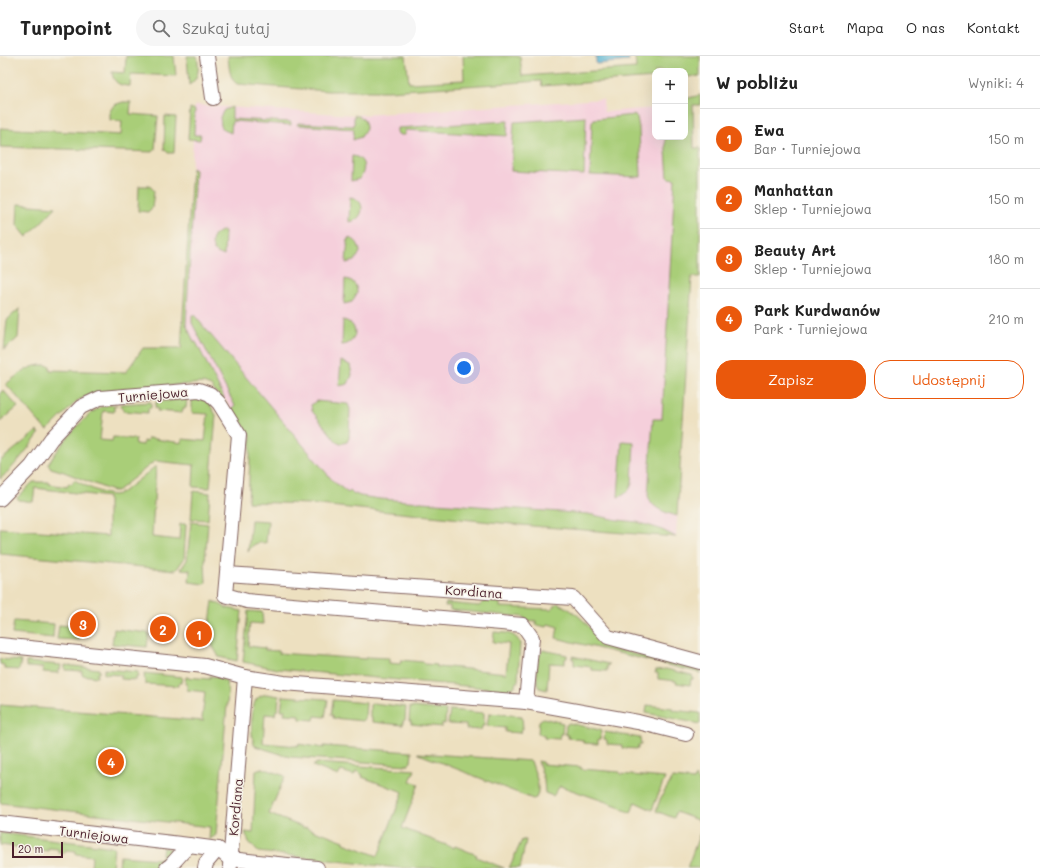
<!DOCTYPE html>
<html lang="pl">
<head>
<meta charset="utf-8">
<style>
	:root { --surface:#fff; --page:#f6f6f6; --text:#222; --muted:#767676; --line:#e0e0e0; --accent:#ea580c }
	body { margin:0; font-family:Mali,sans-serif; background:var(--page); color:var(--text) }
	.controls { position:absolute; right:12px; top:12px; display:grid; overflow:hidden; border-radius:8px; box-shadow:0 4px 16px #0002 }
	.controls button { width:36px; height:36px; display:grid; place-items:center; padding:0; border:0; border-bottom:1px solid var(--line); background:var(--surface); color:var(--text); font:20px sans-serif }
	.scale { position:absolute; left:12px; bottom:10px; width:51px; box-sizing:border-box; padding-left:4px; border:2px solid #4a1f2b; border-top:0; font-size:11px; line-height:14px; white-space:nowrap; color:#4a1f2b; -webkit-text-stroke:3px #f7f3e8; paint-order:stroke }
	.you { position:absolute; left:464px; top:312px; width:14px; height:14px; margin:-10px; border:3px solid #fff; border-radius:50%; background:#1a73e8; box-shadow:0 0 0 6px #1a73e833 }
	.badge { display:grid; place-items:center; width:26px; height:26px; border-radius:50%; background:var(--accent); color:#fff; font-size:13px; font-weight:700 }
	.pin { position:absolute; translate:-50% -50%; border:2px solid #fff; box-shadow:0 1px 4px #0006 }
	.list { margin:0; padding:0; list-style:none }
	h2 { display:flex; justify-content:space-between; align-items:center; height:52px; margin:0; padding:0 16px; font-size:17px }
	h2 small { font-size:13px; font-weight:400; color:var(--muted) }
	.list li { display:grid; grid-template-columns:26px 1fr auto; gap:12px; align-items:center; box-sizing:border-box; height:60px; padding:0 16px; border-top:1px solid var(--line) }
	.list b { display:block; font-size:15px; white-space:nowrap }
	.list p { margin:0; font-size:13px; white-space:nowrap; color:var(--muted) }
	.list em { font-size:13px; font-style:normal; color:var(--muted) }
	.actions { display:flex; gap:8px; padding:12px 16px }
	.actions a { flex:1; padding:9px 0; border:1px solid var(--accent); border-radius:16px; text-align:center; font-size:14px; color:var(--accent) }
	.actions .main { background:var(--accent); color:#fff }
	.icon { flex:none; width:22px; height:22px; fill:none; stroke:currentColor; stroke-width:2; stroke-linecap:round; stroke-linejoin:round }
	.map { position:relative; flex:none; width:700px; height:812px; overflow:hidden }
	header { display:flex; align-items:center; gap:24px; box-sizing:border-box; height:56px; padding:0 20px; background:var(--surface); border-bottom:1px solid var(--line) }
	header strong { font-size:19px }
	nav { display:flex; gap:22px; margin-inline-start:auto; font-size:14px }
	.search { width:280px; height:36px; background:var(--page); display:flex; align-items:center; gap:10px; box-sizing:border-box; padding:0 14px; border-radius:22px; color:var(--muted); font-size:15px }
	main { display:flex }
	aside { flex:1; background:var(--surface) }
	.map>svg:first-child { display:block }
</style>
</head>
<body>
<header>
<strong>Turnpoint</strong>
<div class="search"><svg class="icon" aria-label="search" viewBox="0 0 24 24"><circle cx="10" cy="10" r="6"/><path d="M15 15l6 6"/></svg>Szukaj tutaj</div>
<nav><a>Start</a><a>Mapa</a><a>O nas</a><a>Kontakt</a></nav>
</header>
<main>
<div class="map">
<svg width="700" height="812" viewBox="0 0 700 812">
	<rect width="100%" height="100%" fill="#f7f3e8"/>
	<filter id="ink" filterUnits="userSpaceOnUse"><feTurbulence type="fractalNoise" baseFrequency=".025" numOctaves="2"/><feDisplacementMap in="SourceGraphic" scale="8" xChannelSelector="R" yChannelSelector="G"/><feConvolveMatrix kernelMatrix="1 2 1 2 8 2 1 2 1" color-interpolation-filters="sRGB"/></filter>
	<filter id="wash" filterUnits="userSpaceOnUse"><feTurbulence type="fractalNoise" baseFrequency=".012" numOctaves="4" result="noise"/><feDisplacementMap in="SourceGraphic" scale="16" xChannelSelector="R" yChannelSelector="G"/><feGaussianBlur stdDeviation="0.9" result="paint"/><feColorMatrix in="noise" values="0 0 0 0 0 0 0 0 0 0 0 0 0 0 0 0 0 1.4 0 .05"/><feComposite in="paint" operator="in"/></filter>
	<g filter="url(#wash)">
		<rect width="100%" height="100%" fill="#ede0c0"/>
		<path fill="#f5cfdb" d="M603,43L604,56L655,52V81H685L693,49L696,149L676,481L532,470L309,448L251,380L224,342L181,294L195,49L354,59L378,58Z"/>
		<g fill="#a9ce78" stroke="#7a7652">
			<path d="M126,0H174L176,20L131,18L130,30C120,30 113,27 112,16L125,17Z"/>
			<path d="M187,0H197C199,11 200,22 189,29Z"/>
			<path d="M228,0H406L409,27L464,24L463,0H520L522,20L636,12L635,0H700V20L685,21V15H655V22L542,30L541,25L389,35H328L237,28C229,23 229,9 228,0Z"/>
			<path d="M700,39V49H693L694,92H700V221H692L677,460C665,456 653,454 648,440L653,363H662L675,123L668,122L665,81H685V43Z"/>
			<path d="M123,46H131L130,58L158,60L155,93L153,96L0,91V72L121,79L122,65L110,64V55L114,49Z"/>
			<path d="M232,51V63L291,66V69L232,65L231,77L224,74L221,70L220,61L224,54Z"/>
			<path d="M190,52L195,54L194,79H201L200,84L188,83Z"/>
			<path d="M354,59C362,60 366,64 366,73L361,81L353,84L354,73L297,69L298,67L354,70Z"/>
			<path d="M634,59L637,61L639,72L641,121L590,119L592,66L594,63Z"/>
			<path d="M165,60L176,61L174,97H168L164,93Z"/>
			<path d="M586,61L584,119L511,115L514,66Z"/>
			<path d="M508,65L507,80L405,74V79H400L397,77V72Z"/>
			<path d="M352,100C365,101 367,114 359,123L351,125Z"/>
			<path d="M192,112L195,114L186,268L194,286H196L224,342H220L211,330L203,327L114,334L91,338L77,345L48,374L45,373L6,328C18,319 33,305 50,310V314L126,316L143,292H179L181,294Z"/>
			<path d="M139,130H150L154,135L152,152L148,156L138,155Z"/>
			<path d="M350,141C367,143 365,164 349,166Z"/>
			<path d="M18,148L56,151L27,181L17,169Z"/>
			<path d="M221,175H225L224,200L215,196C210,188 211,179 221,175Z"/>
			<path d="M348,182C356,183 359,188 360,196L355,205L346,207Z"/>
			<path d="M345,223C353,224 357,229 357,237L352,246L344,248Z"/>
			<path d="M20,252L18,282L4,294L7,264Z"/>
			<path d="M192,259H194L333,425L348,437L350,435L354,439L355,438L360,440L380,443L588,458L618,464L637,466L660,473L676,481L532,470L309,448L248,446L251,380L232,353L235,350L192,267Z"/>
			<path d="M343,264C360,267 358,288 342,289Z"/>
			<path d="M341,305L350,309L352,319L348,328L339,330Z"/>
			<path d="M3,334L18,351L0,366V337Z"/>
			<path d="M187,343L186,352H183L182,357L157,355L158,353L155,352L156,346Z"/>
			<path d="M192,343L207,344L216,359L210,432L193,431L194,409L155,405L117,435H112L64,416L51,412L48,408C59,392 85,356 104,350C108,349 113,349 117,349V350H114V356L103,355L100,384L112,385L113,381L136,383L135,388L143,389V385L147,386L148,382L182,387V383L205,385L208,358L192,357Z"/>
			<path d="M316,345L348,348L350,353L349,382L347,386L340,388L337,386L312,355L311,349Z"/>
			<path d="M151,346V352H148V357L123,355V351H121V348Z"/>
			<path d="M37,375L39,378C27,394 15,410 0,423V405Z"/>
			<path d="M622,385L634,386L632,427C630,435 625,439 618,441Z"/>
			<path d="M156,410L152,481L179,484L180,468H186L184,503L176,514L0,498V472L108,480V441L35,432L33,446L19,444L17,442L33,426H49V428L67,431L69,427L72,428L74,424C85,429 107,442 118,438C125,436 149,415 156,410Z"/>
			<path d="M193,435L210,437L208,464L191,463Z"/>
			<path d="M251,464L268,465L266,487C257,486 252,488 248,496Z"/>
			<path d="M191,466L208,468L205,506L206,526L204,528L189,526L190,514L181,513L187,504Z"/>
			<path d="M488,543L500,544V551L551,553L558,547C568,552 577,558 584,565C594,576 600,586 614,593L700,614V617L556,582L558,571L548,568L547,571L536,569V565L525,564L524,561L450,554V550H445L446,547L479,550Z"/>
			<path d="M213,545L227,552L242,555L237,605L219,601L208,582Z"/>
			<path d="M248,555L262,556L263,568L250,567L248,590L265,592V594L278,595V597L366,603V601L389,602V607L400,608L401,604L423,606L424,608L437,609V611L448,612L449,611L506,617L509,588L493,586L494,576C505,577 515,576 520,587L518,625L515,630L509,634L278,613L243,606Z"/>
			<path d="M14,565L54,568L53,582L12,578Z"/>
			<path d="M59,569L81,571L80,584L57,583Z"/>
			<path d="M114,573L149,577L147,591L112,588Z"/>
			<path d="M543,594L567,599V602L565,603V608L549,607L547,634L539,632L537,628C537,618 536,601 543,594Z"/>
			<path d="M572,600L609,608V609H607V615L591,614V611L574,609V603H572Z"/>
			<path d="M0,603L21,605L19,614L4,613V609L0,608Z"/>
			<path d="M26,606L61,609L60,614H58V617L43,616V612L26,611Z"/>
			<path d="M65,609L99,613V617H97V621L82,619V615L65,614Z"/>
			<path d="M104,613L138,616V621H136V624L121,623V619L104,618Z"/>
			<path d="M666,613L692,619L693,623H691L690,629L676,627V625L658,623V617H655L656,614Z"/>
			<path d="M144,617L182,621L181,627H179L178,630L145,628Z"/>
			<path d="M210,620L217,621L226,625L228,637L216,779L209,784L210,771L0,747V649L204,665L202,663L205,636L187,634V628H185L186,621L210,623Z"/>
			<path d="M267,638L279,640L278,654H276L275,659L265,658L263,687L298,690V688L324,692V690L412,696L411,706L408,709L290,701L255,690C250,683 251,651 256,644C259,640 262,639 267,638Z"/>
			<path d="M283,640L326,643L328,644L325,661L315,660L314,664L300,663V659L284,658L285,654H281Z"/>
			<path d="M333,644L366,647L365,662H364L363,665L333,662V659H331Z"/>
			<path d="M373,647L406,651L405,664L403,665V669L372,666V662H370V649Z"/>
			<path d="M647,649L673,652V654L700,657V668L646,657Z"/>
			<path d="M410,651L445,654H446L445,668L442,667V671L411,668V665H409Z"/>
			<path d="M450,654L484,657V670H482L481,674L466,673V669L448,668Z"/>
			<path d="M489,657L522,660L523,673H521L520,677L505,676V672L487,670Z"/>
			<path d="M543,662L563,667L562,678H560L559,683L544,682V679L538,678L539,665Z"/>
			<path d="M569,667L600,674L601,675L600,683H598V688L583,687V684L568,682V679L565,678L566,669Z"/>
			<path d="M605,676L640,682L641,689H638V693L622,692V689L607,688V684L604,683Z"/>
			<path d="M418,697L531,705C534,715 542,732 536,742L533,743L419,698Z"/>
			<path d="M538,705L542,706V708L581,711V713L620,716V718L665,722L652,754L635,746L631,757L622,753L618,750L560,730L553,740L545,737L544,724Z"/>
			<path d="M317,707L415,714L410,725L419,728L402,772L454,792L455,790L477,799L476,801L504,812H399L258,796L249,786L245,776L253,777L256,715L263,712L285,720L269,758L305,772V771L322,778L323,777L344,785V787L378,800L403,736L362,721L363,719L356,715L354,719L341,715L338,720L313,710Z"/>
			<path d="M695,720L700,727V765L676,756L674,762L656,755L661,741L673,722L694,724Z"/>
			<path d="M0,777L114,791L112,812H91L92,800L76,798V795L66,794L65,797L58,796V793L48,792V795L0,789Z"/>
			<path d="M700,777V812H687Z"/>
			<path d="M522,784H526L520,812H509Z"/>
			<path d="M163,792L170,793L171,800L155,812H119L120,800L161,803Z"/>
		</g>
		<path fill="#53b2d2" stroke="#4e687e" d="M596,0H628L629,5L596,8Z"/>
	</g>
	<g filter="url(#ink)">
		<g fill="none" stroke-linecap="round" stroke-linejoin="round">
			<defs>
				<g id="street">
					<path d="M207,0L213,42"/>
					<path d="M0,443L32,410L51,383L81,351L100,342L199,334L210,338L219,347L239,379L225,539L247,545L523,569L532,582L526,646"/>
					<path d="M227,518L573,542L608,581L700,606"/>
					<path d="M0,589L205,610L245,621L284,627L526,646L638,666L686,678"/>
					<path d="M0,767L189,789L218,793L230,803"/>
					<path d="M230,803L317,812"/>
					<path d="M230,810L245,621"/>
					<path d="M167,812L171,809L189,789"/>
					<path d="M205,812L206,807L218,793"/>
				</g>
			</defs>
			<use href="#street" stroke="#83635f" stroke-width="16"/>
			<use href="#street" stroke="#fff" stroke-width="14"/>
		</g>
	</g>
	<g text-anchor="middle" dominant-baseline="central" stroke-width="3" stroke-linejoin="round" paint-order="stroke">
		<g font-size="13" fill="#4a1f2b" stroke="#f7f3e8">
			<text transform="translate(153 338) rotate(-5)">Turniejowa</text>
			<text transform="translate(474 535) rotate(4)">Kordiana</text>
			<text transform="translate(235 751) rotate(-85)">Kordiana</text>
			<text transform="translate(94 778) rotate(7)">Turniejowa</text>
		</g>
	</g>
</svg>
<div class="controls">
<button>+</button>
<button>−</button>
</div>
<div class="scale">20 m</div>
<div class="you"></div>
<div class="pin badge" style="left:199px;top:578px">1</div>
<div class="pin badge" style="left:163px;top:573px">2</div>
<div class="pin badge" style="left:83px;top:568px">3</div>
<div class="pin badge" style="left:111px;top:706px">4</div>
</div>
<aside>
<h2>W pobliżu<small>Wyniki: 4</small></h2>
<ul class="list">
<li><span class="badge">1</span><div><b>Ewa</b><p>Bar · Turniejowa</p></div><em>150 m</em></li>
<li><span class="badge">2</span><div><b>Manhattan</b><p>Sklep · Turniejowa</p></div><em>150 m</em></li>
<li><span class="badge">3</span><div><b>Beauty Art</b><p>Sklep · Turniejowa</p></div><em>180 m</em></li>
<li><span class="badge">4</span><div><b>Park Kurdwanów</b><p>Park · Turniejowa</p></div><em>210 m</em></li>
</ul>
<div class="actions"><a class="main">Zapisz</a><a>Udostępnij</a></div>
</aside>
</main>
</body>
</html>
